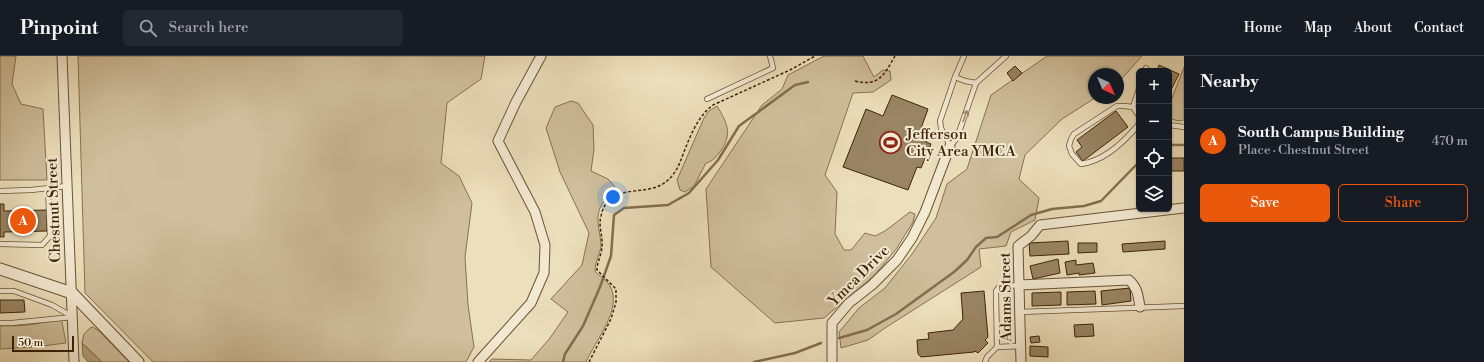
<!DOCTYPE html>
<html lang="en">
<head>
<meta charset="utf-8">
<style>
	:root { --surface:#171b24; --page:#242831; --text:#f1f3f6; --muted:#9ea1a6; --line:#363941; --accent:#ea580c }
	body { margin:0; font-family:"Libre Bodoni",serif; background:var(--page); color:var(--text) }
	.controls { position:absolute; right:12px; top:12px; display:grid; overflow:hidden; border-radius:6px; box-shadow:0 1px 3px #0004 }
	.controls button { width:36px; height:36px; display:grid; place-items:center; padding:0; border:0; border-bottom:1px solid var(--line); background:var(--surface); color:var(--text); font:20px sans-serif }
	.compass { position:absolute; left:1088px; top:12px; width:36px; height:36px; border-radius:50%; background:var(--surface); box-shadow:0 1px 3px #0004; rotate:136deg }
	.scale { position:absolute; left:12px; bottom:10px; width:62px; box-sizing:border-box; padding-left:4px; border:2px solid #402306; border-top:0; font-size:11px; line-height:14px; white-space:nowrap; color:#402306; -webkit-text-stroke:3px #f3ead3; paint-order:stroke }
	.you { position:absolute; left:613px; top:141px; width:14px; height:14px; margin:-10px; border:3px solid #fff; border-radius:50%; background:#1a73e8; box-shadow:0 0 0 6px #1a73e833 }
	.badge { display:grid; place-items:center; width:26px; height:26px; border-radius:50%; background:var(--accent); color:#fff; font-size:13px; font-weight:700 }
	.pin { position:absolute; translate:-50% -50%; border:2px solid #fff; box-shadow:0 1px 4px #0006 }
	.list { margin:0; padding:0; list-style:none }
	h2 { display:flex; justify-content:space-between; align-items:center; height:52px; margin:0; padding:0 16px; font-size:17px }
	h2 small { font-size:13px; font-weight:400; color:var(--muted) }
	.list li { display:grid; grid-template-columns:26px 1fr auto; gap:12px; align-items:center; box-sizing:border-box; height:64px; padding:0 16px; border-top:1px solid var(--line) }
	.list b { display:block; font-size:15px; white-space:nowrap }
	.list p { margin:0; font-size:13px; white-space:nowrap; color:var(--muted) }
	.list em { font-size:13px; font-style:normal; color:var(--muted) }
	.actions { display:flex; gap:8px; padding:12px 16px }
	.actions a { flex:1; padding:9px 0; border:1px solid var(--accent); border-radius:6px; text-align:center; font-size:14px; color:var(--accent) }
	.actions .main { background:var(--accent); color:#fff }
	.icon { flex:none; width:22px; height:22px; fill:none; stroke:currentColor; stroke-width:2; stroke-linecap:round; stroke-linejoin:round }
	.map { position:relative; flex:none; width:1184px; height:306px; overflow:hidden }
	header { display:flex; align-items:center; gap:24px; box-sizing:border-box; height:56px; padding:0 20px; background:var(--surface); border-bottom:1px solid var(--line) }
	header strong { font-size:19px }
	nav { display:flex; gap:22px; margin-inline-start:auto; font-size:14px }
	.search { width:280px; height:36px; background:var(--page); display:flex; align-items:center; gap:10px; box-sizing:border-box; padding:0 14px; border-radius:6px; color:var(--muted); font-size:15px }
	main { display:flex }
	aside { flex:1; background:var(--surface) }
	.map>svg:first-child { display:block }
</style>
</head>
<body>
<header>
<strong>Pinpoint</strong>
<div class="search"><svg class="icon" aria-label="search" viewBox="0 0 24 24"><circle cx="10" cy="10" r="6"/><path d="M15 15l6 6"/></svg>Search here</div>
<nav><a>Home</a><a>Map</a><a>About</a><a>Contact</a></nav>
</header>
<main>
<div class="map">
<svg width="1184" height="306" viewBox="0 0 1184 306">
	<rect width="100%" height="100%" fill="#ecdfbb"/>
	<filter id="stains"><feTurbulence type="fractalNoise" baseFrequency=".005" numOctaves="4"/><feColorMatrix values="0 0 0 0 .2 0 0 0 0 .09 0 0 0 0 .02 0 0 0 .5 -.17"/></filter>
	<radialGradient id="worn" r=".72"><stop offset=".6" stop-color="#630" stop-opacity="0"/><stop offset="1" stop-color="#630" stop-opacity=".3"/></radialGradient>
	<g fill="#cfbf9c" stroke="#887151">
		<path d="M0,0H16L12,28L21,48L43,53L47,124H0Z"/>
		<path d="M78,0H485L481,23L447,47L441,107L459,120L472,147L465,201L468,249L474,291L466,306H153L85,237Z"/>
		<path d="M824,0H863L874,21L883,14L890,15L891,24L873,36L853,37L825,119L837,136L835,178L844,194H851L865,177L875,180L885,175L910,156L915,158L913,166L897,192L875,219L824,262L775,267L711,211L706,133L762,49L782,33L788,19Z"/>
		<path d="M1047,0H1142L1118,27V18H1094V42H1095L1062,63L1025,99L1019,123L1039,142L1035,164L1011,176L1006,190L979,193L981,211L885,272L868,284L841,292L839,276L859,252L885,232L912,198L936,162L947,128L967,113L991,39Z"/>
		<path d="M1184,11V64L1178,65L1169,62V50Z"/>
		<path d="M571,45L578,47L593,69L594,93L591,115L608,123L615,131C614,133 613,137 611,139C608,143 604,144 602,148C594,161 600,174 601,188C601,197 595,205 595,215C599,220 607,224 610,230C623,253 595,285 586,306H489L492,303L531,304L550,282L568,256L551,243L582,209L589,177L560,116L546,72L555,51Z"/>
		<path d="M717,50C728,68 733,79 719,97C715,102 713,105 706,107L694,130L685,136L680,134L677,124L704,62L709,55Z"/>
		<path d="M61,261L66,287L34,291L0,293V270C21,270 41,269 61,261Z"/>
		<path d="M93,271L99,275L129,306H102L82,287L84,278L90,272Z"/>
	</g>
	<path fill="#b29f7d" stroke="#846d4d" d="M82,287L102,306H88L83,300Z"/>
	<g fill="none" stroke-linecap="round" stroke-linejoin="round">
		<g stroke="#846d4d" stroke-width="2.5">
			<path d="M1169,89H1184"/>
			<path d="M839,282L867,274L896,258L954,216L967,204L976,191L986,182L997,181L1031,159L1052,153L1084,150L1101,145L1139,106"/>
			<path d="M563,306L565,298L583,270L600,231L611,200L614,159L624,152L668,149L689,137L718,104L739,70L795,29L808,26"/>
			<path d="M754,306L795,297L821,287"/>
		</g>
	</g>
	<g fill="#998564" stroke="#402306">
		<path d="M1159,9L1179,18L1171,34L1169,33V15H1157Z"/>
		<path d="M1015,10L1022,17L1013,25L1007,17Z"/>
		<path d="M892,39L928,53L920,75L929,80L926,86L931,88L921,112L917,111L908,134L843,111L866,53L883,60Z"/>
		<path d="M1116,55L1128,71L1083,105L1076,96L1082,91L1077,84Z"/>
		<rect x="1169" y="102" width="15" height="13"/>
		<path d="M0,148H4V155L47,154V175L4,176V181H0Z"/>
		<path d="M1068,185L1069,198L1030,200L1029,187Z"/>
		<path d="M1165,185V193L1123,196L1122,188Z"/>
		<path d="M1078,187H1097V196L1078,197Z"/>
		<path d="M1058,203L1060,217L1033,223L1030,210Z"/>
		<path d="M1076,204V209L1093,207L1095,217L1079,219V217L1067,219L1065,206Z"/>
		<path d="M1130,232L1131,245L1102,249L1101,235Z"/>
		<path d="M984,235L988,281L985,284L988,287L978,297L975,295L974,296L921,301L918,298L917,284L929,283L928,277L953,274L963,263L961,237Z"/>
		<path d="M1095,235L1096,248L1067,249V236Z"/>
		<path d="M1061,236V249L1032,250V237Z"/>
		<path d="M0,244H24L25,256L0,257Z"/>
		<path d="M1093,268L1094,280L1075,281L1074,269Z"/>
		<path d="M1039,280L1040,286L1031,287L1030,281Z"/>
		<path d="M1030,290L1048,291V301L1030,300Z"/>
	</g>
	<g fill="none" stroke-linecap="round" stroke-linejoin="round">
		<defs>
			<g id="service">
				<path d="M964,0L955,21L940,65L941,72L950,90L957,82L976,27"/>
				<path d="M1145,15L1146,12"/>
				<path d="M955,21L965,25L976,27L1006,0"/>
				<path d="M1139,33L1133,51L1139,60"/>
				<path d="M707,43L773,12L770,0"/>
				<path d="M1133,51L1124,50H1117L1074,78L1071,83L1069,90L1072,98L1081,108C1104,105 1125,85 1139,68"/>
				<path d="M1169,69L1184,71"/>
				<path d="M0,135L31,134L67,130"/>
				<path d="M0,188L42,189L50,180L48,132"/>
				<path d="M0,235H14L52,249L73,261"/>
				<path d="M1020,256L1184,250"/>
				<path d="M0,267H12L73,261"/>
				<path d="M997,291L1021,290"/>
				<path d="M985,306L987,301L997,291L996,235L999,231L1019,229"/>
			</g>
			<g id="minor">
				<path d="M62,0L74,306"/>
				<path d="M1019,229L1129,224C1138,232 1138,240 1140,251"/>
				<path d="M478,306L531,247L544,217L545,189L535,156L498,85L516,46L541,0"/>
				<path d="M832,306V267L849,247L872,229L897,204L912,182L925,156L950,90"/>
				<path d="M1021,306L1018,190L1031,180L1040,169L1184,152"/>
			</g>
			<path id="tertiary" d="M0,213L72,237L138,306"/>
		</defs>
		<use href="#service" stroke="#6b5233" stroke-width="6"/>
		<use href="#minor" stroke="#6b5233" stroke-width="11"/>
		<use href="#tertiary" stroke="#6b5233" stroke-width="13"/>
		<g stroke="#402306" stroke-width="1.5" stroke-dasharray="3 2" stroke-linecap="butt">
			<path d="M855,25C879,31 884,19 895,0"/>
			<path d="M589,306L611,263L616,246V233L597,214C597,206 602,198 602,190C603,180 598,170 601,160C608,127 640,140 661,129C669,125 674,118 678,111C687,90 694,63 713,49L790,14L815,0"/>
		</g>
		<use href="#service" stroke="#f3ead3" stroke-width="4.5"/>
		<use href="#minor" stroke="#f3ead3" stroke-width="9"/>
		<use href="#tertiary" stroke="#f3ead3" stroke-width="11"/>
	</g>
	<defs><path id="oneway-shaft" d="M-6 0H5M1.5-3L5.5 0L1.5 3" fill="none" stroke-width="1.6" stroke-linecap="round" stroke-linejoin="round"/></defs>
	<use stroke="#9a866c" href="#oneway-shaft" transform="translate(965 60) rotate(-71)"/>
	<defs>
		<symbol id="stadium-ring" viewBox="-11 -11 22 22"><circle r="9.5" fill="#f3ead3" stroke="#8f2418" stroke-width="1.5"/><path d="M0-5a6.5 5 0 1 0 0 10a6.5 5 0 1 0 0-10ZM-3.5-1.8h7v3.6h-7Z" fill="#8f2418"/></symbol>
	</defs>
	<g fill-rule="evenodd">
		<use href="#stadium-ring" x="878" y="74" width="25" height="25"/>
	</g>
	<g text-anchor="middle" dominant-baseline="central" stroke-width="4" stroke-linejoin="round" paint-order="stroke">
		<g font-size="15" fill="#402306" stroke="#f3ead3" text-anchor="start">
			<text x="906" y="78">Jefferson<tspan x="906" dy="17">City Area YMCA</tspan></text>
		</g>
		<g font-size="15" fill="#402306" stroke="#f3ead3">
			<text transform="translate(54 154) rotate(-92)">Chestnut Street</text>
			<text transform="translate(859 220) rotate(-45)">Ymca Drive</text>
			<text transform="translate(1006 241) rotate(-91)">Adams Street</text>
		</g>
	</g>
	<rect width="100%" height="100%" filter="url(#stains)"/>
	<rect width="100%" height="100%" fill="url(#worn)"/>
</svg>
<div class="controls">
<button>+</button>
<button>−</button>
<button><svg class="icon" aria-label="locate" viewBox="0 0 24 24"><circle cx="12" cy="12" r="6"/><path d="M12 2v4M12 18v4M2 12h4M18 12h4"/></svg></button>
<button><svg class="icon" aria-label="layers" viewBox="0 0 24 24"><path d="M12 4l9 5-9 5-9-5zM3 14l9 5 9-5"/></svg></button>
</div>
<svg class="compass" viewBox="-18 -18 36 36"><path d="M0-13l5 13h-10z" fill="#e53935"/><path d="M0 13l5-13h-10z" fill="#9ea1a6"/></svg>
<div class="scale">50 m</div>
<div class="you"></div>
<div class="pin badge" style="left:23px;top:165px">A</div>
</div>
<aside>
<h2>Nearby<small></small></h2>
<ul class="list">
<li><span class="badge">A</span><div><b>South Campus Building</b><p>Place · Chestnut Street</p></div><em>470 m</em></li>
</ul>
<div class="actions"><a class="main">Save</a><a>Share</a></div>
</aside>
</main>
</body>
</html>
